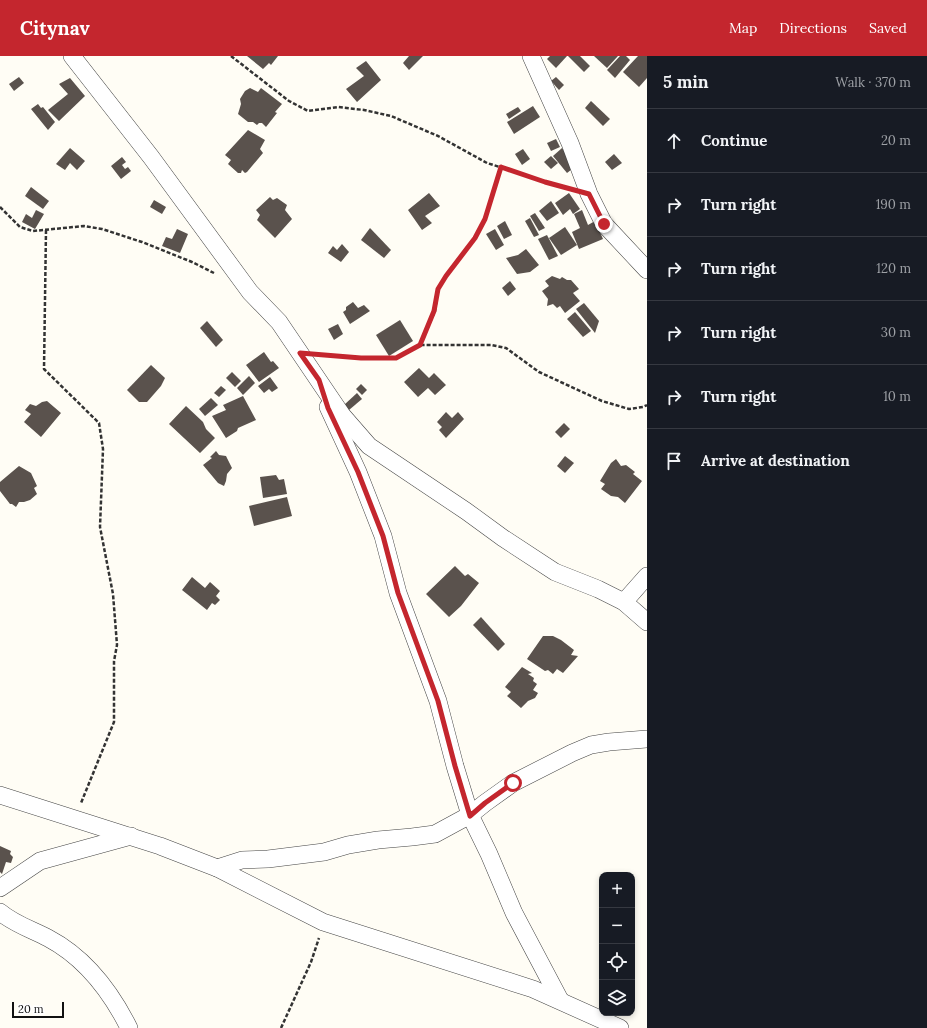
<!DOCTYPE html>
<html lang="en">
<head>
<meta charset="utf-8">
<style>
	:root { --surface:#171b24; --page:#20242c; --text:#f1f3f6; --muted:#9ea1a6; --line:#363941; --accent:#c4262e }
	body { margin:0; font-family:Lora,serif; background:var(--page); color:var(--text) }
	.controls { position:absolute; right:12px; bottom:12px; display:grid; overflow:hidden; border-radius:8px; box-shadow:0 2px 6px #0003 }
	.controls button { width:36px; height:36px; display:grid; place-items:center; padding:0; border:0; border-bottom:1px solid var(--line); background:var(--surface); color:var(--text); font:20px sans-serif }
	.scale { position:absolute; left:12px; bottom:10px; width:52px; box-sizing:border-box; padding-left:4px; border:2px solid #111; border-top:0; font-size:11px; line-height:14px; white-space:nowrap; color:#111; -webkit-text-stroke:3px #fff; paint-order:stroke }
	.stop { position:absolute; width:12px; height:12px; margin:-9px; border:3px solid #c4262e; border-radius:50%; background:#fff }
	.stop.end { background:#c4262e; border-color:#fff; box-shadow:0 1px 4px #0008 }
	.list { margin:0; padding:0; list-style:none }
	h2 { display:flex; justify-content:space-between; align-items:center; height:52px; margin:0; padding:0 16px; font-size:17px }
	h2 small { font-size:13px; font-weight:400; color:var(--muted) }
	.list li { display:grid; grid-template-columns:26px 1fr auto; gap:12px; align-items:center; box-sizing:border-box; height:64px; padding:0 16px; border-top:1px solid var(--line) }
	.list b { display:block; font-size:15px; white-space:nowrap }
	.list em { font-size:13px; font-style:normal; color:var(--muted) }
	.icon { flex:none; width:22px; height:22px; fill:none; stroke:currentColor; stroke-width:2; stroke-linecap:round; stroke-linejoin:round }
	.map { position:relative; flex:none; width:647px; height:972px; overflow:hidden }
	header { display:flex; align-items:center; gap:24px; box-sizing:border-box; height:56px; padding:0 20px; background:var(--accent); color:#fff }
	header strong { font-size:19px }
	nav { display:flex; gap:22px; margin-inline-start:auto; font-size:14px }
	main { display:flex }
	aside { flex:1; background:var(--surface) }
	.map>svg:first-child { display:block }
</style>
</head>
<body>
<header>
<strong>Citynav</strong>
<nav><a>Map</a><a>Directions</a><a>Saved</a></nav>
</header>
<main>
<div class="map">
<svg width="647" height="972" viewBox="0 0 647 972">
	<rect width="100%" height="100%" fill="#fffdf5"/>
	<g fill="#5a524d">
		<path d="M247,0H278L271,9L269,7L263,13Z"/>
		<path d="M409,0H423L409,14L403,7Z"/>
		<path d="M550,0H567L556,12L547,3Z"/>
		<path d="M568,0H580L590,10L584,16Z"/>
		<path d="M594,0H618L607,12Z"/>
		<path d="M620,0H626L630,4L615,22L607,14Z"/>
		<path d="M638,0H647V22L639,31L623,16Z"/>
		<path d="M366,5L381,24L357,46L346,33L364,20L356,12Z"/>
		<path d="M19,21L24,27L14,35L9,28Z"/>
		<path d="M556,21L564,29L559,34L551,25Z"/>
		<path d="M70,22L85,40L59,65L48,54L68,38L59,28Z"/>
		<path d="M250,32L258,36L261,32L282,48L275,56L277,57L266,71L262,67H259L257,69L253,66H248L238,58L241,48L240,43L245,35Z"/>
		<path d="M591,45L610,63L603,70L585,52Z"/>
		<path d="M38,48L41,52L43,51L55,66L48,74L31,53Z"/>
		<path d="M533,50L540,61L514,78L507,66Z"/>
		<path d="M518,51L521,55L509,63L506,58Z"/>
		<path d="M248,74L265,84L260,93L263,97L247,116L245,117L242,114L241,117H238L228,108L231,104L225,99Z"/>
		<path d="M556,83L560,91L551,95L547,87Z"/>
		<path d="M70,92L85,105L77,114L70,107L65,114L56,108Z"/>
		<path d="M562,92L576,110L567,117L553,100Z"/>
		<path d="M523,93L530,103L522,109L515,98Z"/>
		<path d="M614,98L622,107L612,114L605,106Z"/>
		<path d="M551,100L558,107L551,113L544,106Z"/>
		<path d="M122,101L126,106L122,109L125,113L128,111L131,115L121,123L111,110Z"/>
		<path d="M31,131L49,145L43,153L25,140Z"/>
		<path d="M429,137L440,150L425,160L432,167L422,174L408,154Z"/>
		<path d="M569,137L580,153L573,158L570,153L563,159L555,147Z"/>
		<path d="M270,141L273,144L277,142L287,149L285,154L292,163L275,182L257,164L260,159L256,154Z"/>
		<path d="M154,144L166,151L162,158L150,151Z"/>
		<path d="M551,145L559,157L547,165L539,155Z"/>
		<path d="M36,154L44,158L35,173L22,166L26,158L32,162Z"/>
		<path d="M582,154L588,169L595,165L603,183L579,193L572,176L580,172L574,158Z"/>
		<path d="M535,157L545,172L539,175L530,160Z"/>
		<path d="M530,162L539,179L534,181L525,165Z"/>
		<path d="M505,165L512,179L504,183L497,170Z"/>
		<path d="M565,171L577,189L561,199L549,182Z"/>
		<path d="M370,172L391,194L384,202L361,184Z"/>
		<path d="M177,173L188,178L180,197L162,190L166,181L172,183Z"/>
		<path d="M495,173L504,189L496,194L486,178Z"/>
		<path d="M547,179L558,200L549,204L538,183Z"/>
		<path d="M342,188L349,196L341,206L328,197L333,190L337,194Z"/>
		<path d="M526,193L539,209L530,216L517,218L506,202L518,199Z"/>
		<path d="M552,220L560,223L562,221L567,224H571L579,233L573,237L580,245L565,257L560,250L557,252L553,248L547,250L548,243L542,235L549,230L545,225Z"/>
		<path d="M510,225L516,233L508,240L502,232Z"/>
		<path d="M353,246L358,252L364,249L370,255L350,268L343,256L346,254V251Z"/>
		<path d="M584,247L599,265L595,277L576,253Z"/>
		<path d="M575,256L591,275L583,281L567,263Z"/>
		<path d="M400,264L413,285L389,300L376,279Z"/>
		<path d="M207,265L223,284L216,291L200,272Z"/>
		<path d="M338,268L343,278L334,284L328,273Z"/>
		<path d="M264,296L271,306L273,305L279,312L259,326L246,309Z"/>
		<path d="M151,309L165,322L161,330L147,346H139L127,334Z"/>
		<path d="M419,312L429,322L434,317L446,329L435,339L428,332L418,341L404,326Z"/>
		<path d="M232,316L241,325L235,331L226,322Z"/>
		<path d="M249,320L255,327L243,339L237,332Z"/>
		<path d="M270,321L278,332L272,336L269,333L264,337L258,330Z"/>
		<path d="M361,328L367,334L362,339L356,333Z"/>
		<path d="M221,330L226,334L219,341L214,337Z"/>
		<path d="M357,337L362,343L349,354L344,349Z"/>
		<path d="M243,340L256,364L238,372L237,375L226,382L212,360L226,354L223,349Z"/>
		<path d="M211,342L218,349L205,360L199,353Z"/>
		<path d="M47,345L61,357L41,381L24,366L31,358L25,354L30,348L36,350L42,346Z"/>
		<path d="M186,350L203,366L206,373L215,382L200,397L169,368Z"/>
		<path d="M446,356L452,362L458,356L464,363L446,382L439,374L442,371L437,366Z"/>
		<path d="M564,367L570,373L561,382L555,376Z"/>
		<path d="M216,395L219,399L226,400L232,412L227,418L226,425L224,430L218,427L203,409L212,402L210,401Z"/>
		<path d="M565,400L574,407L565,417L557,410Z"/>
		<path d="M616,403L621,410L626,409L635,416L633,418L642,425L625,447L618,441L611,440L601,433L605,428L600,425L611,407Z"/>
		<path d="M19,410L31,417L37,430L34,432L37,438L30,444L24,446H19L16,451L12,448H10L0,435V426Z"/>
		<path d="M276,419L279,424L284,423L287,438L263,442L260,421Z"/>
		<path d="M287,441L292,460L254,470L249,450Z"/>
		<path d="M455,510L465,520L468,518L479,527L461,550L449,561L426,538Z"/>
		<path d="M192,521L205,532L210,526L220,535L216,540L220,544L215,549L212,547L207,554L182,534Z"/>
		<path d="M481,561L505,588L498,595L473,569Z"/>
		<path d="M543,580H553L561,584L574,594L571,599L578,600L563,617L557,613L553,618L548,614L545,615L527,603Z"/>
		<path d="M522,611L532,617L528,618L534,622L533,625L537,628L533,634L538,637L535,642L528,645L521,652L507,640L511,636L505,631Z"/>
		<path d="M0,790L11,795L10,798L13,801L11,807L6,806L2,818L0,816Z"/>
	</g>
	<g fill="none" stroke-linecap="round" stroke-linejoin="round">
		<defs>
			<g id="street">
				<path d="M72,0L151,101L250,236L279,266L342,359L369,390L466,455L503,482L555,516L598,533L624,546L647,566"/>
				<path d="M531,0L570,87L589,138L604,168L647,214"/>
				<path d="M328,351L358,416L383,480L398,537L438,645L455,710L470,759L489,798L514,857L560,944"/>
				<path d="M624,546L647,520"/>
				<path d="M0,739L160,790L217,812L323,866L533,933L620,972"/>
				<path d="M217,812L242,804L268,803L324,796L348,789L378,784L412,781L435,778L470,759L485,747L513,727L572,697L591,689L609,686L647,683"/>
				<path d="M0,832L40,805L131,780"/>
				<path d="M0,856C14,868 33,874 48,882C84,901 111,936 129,972"/>
			</g>
		</defs>
		<use href="#street" stroke="#444" stroke-width="18"/>
		<g stroke="#333" stroke-width="2.5" stroke-dasharray="4 2" stroke-linecap="butt">
			<path d="M231,0L289,45L308,55L338,51L364,54L391,60L438,80L487,107L569,133"/>
			<path d="M0,151L20,171L33,175L84,170L102,173L142,186L192,206L214,217"/>
			<path d="M46,174L44,313L99,367L103,393L100,471L113,538L117,589L114,605V666L81,747"/>
			<path d="M420,288L435,255L438,233L446,220L475,182L485,163L501,111"/>
			<path d="M322,299L361,302H396L420,289H491L506,292L539,316L602,345L629,353L643,351L647,349"/>
			<path d="M281,972L311,906L319,882"/>
		</g>
		<use href="#street" stroke="#fff" stroke-width="17"/>
	</g>
	<g fill="none" stroke-linecap="round" stroke-linejoin="round">
		<path stroke="#c4262e" stroke-width="5" d="M513,727L485,747L470,760L455,710L438,645L398,537L383,480L358,416L328,352L319,324L300,297L361,302H396L420,289L434,255L438,233L446,220L475,182L485,163L501,111L545,126L589,138L604,168"/>
	</g>
</svg>
<div class="controls">
<button>+</button>
<button>−</button>
<button><svg class="icon" aria-label="locate" viewBox="0 0 24 24"><circle cx="12" cy="12" r="6"/><path d="M12 2v4M12 18v4M2 12h4M18 12h4"/></svg></button>
<button><svg class="icon" aria-label="layers" viewBox="0 0 24 24"><path d="M12 4l9 5-9 5-9-5zM3 14l9 5 9-5"/></svg></button>
</div>
<div class="scale">20 m</div>
<div class="stop" style="left:513px;top:727px"></div>
<div class="stop end" style="left:604px;top:168px"></div>
</div>
<aside>
<h2>5 min<small>Walk · 370 m</small></h2>
<ul class="list">
<li><svg class="icon" aria-label="ahead" viewBox="0 0 24 24"><path d="M12 20V5M6 11l6-6 6 6"/></svg><div><b>Continue</b></div><em>20 m</em></li>
<li><svg class="icon" aria-label="right" viewBox="0 0 24 24"><path d="M7 20v-9h11M14 6l5 5-5 5"/></svg><div><b>Turn right</b></div><em>190 m</em></li>
<li><svg class="icon" aria-label="right" viewBox="0 0 24 24"><path d="M7 20v-9h11M14 6l5 5-5 5"/></svg><div><b>Turn right</b></div><em>120 m</em></li>
<li><svg class="icon" aria-label="right" viewBox="0 0 24 24"><path d="M7 20v-9h11M14 6l5 5-5 5"/></svg><div><b>Turn right</b></div><em>30 m</em></li>
<li><svg class="icon" aria-label="right" viewBox="0 0 24 24"><path d="M7 20v-9h11M14 6l5 5-5 5"/></svg><div><b>Turn right</b></div><em>10 m</em></li>
<li><svg class="icon" aria-label="arrive" viewBox="0 0 24 24"><path d="M6 21V4h12l-3 4 3 4H6"/></svg><div><b>Arrive at destination</b></div></li>
</ul>
</aside>
</main>
</body>
</html>
